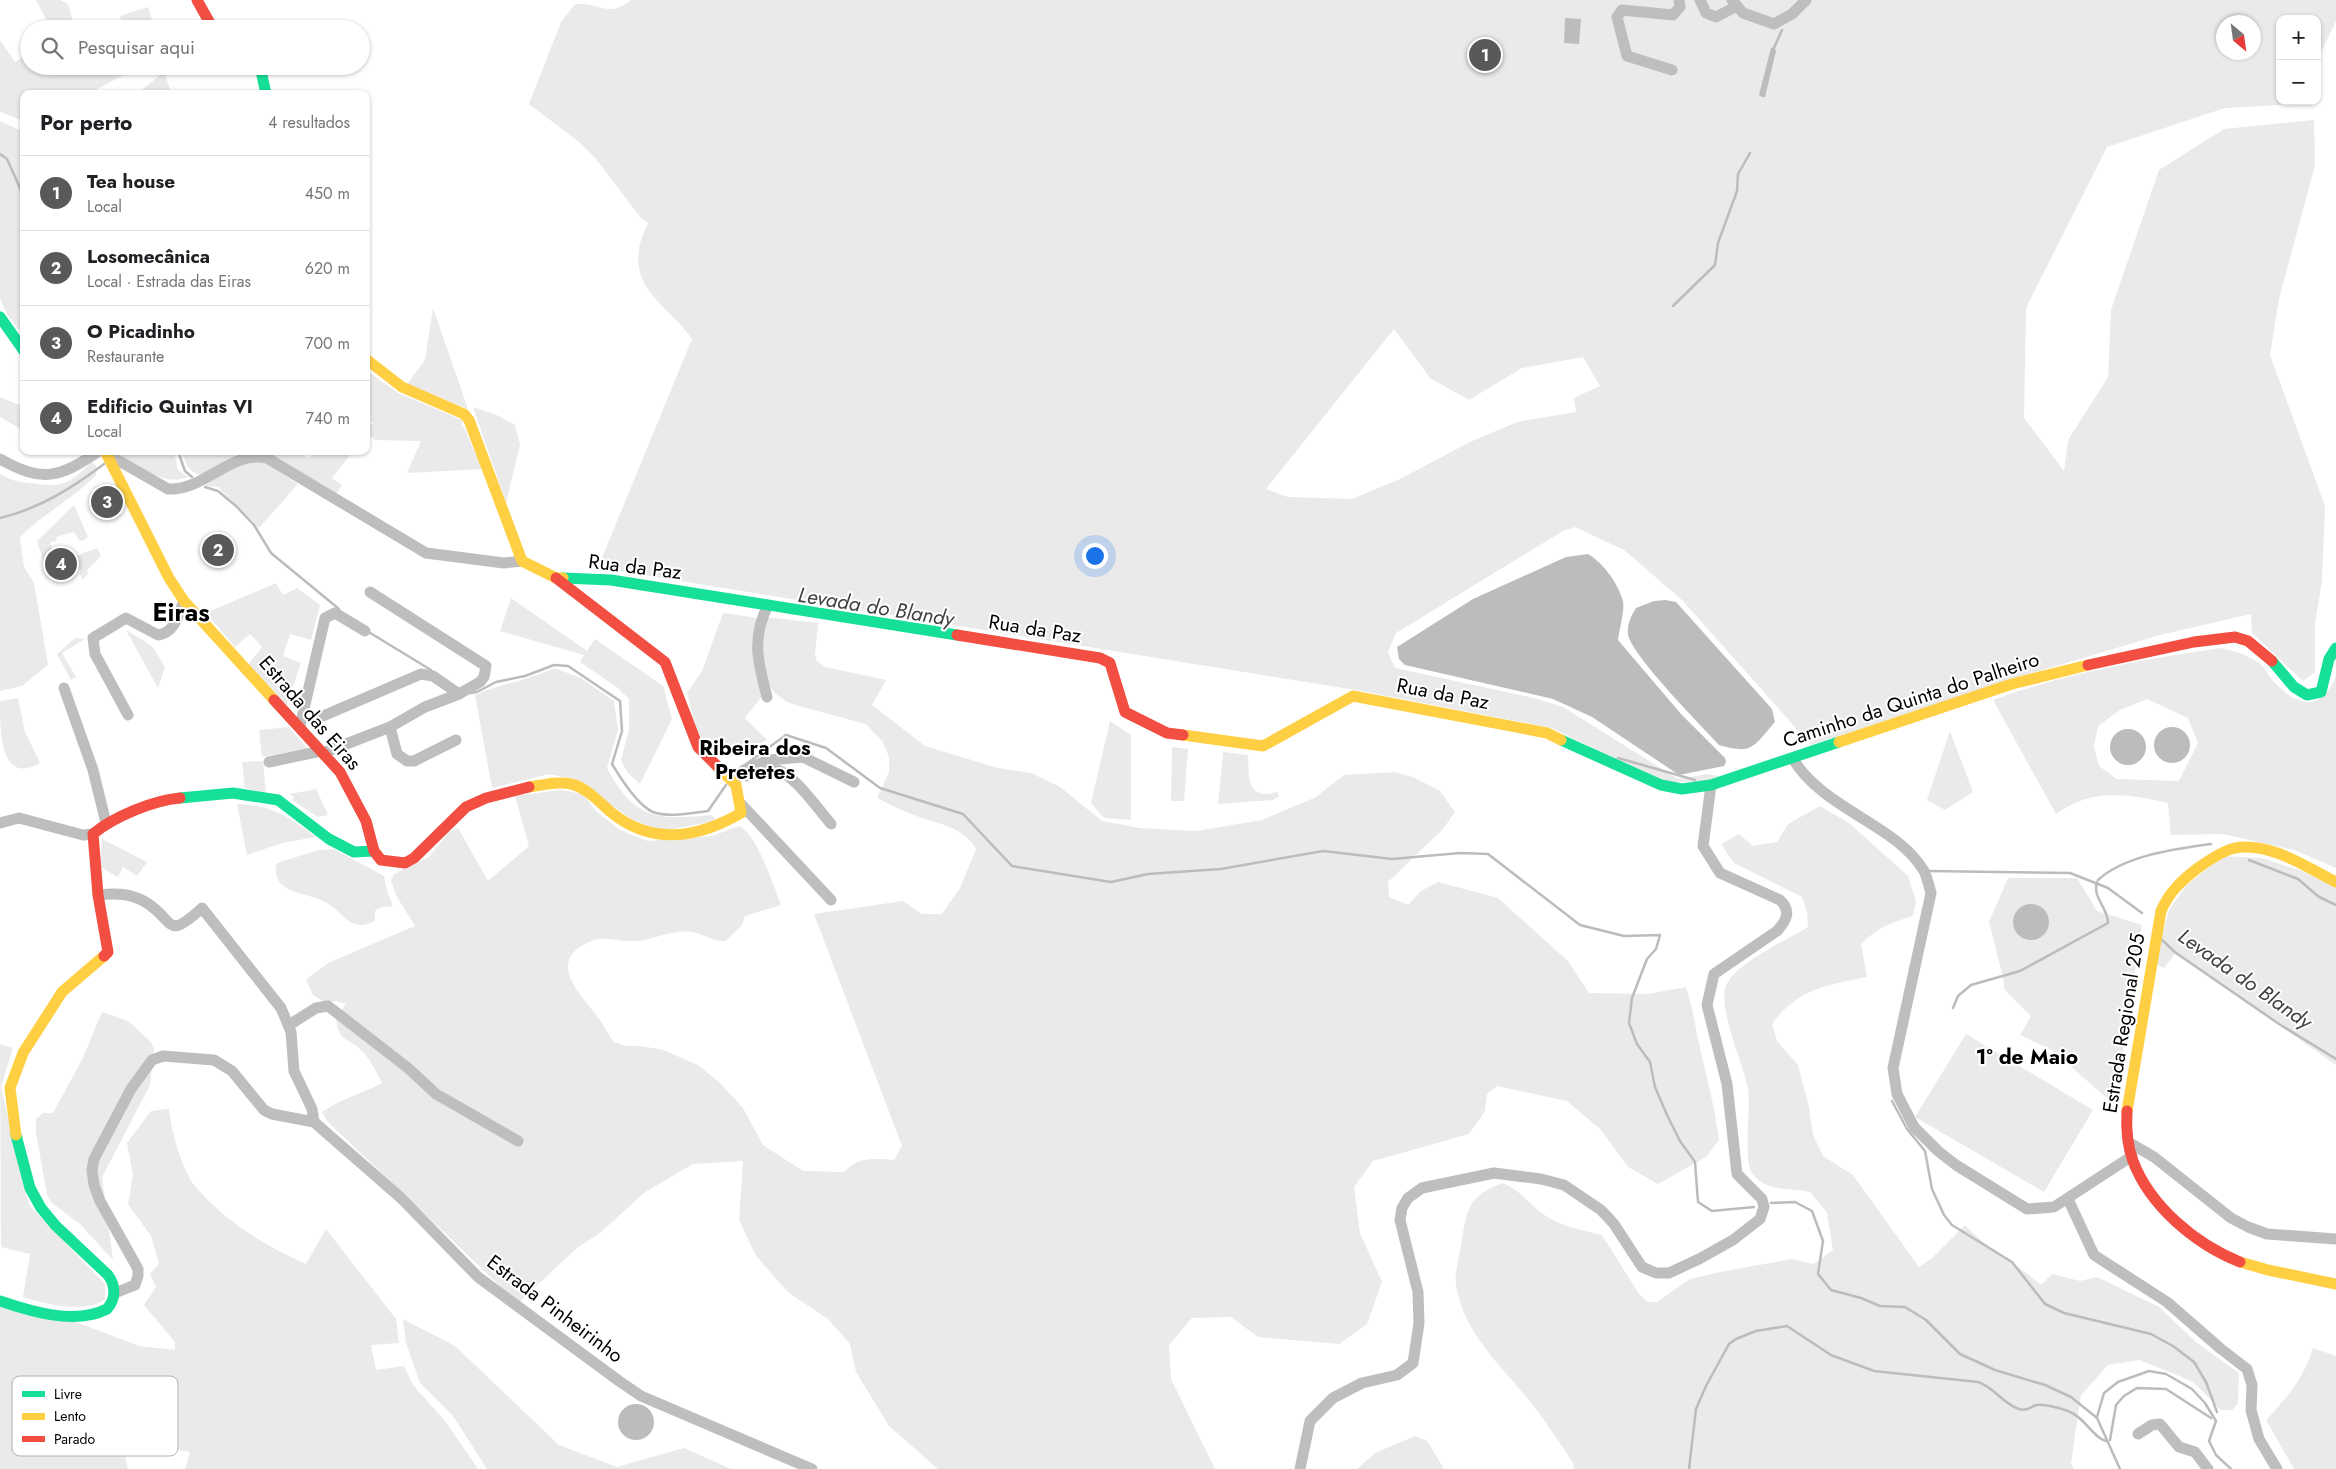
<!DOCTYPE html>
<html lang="pt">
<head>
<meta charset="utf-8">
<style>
	:root { --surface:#fff; --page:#f6f6f6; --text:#202124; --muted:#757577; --line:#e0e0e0; --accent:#595959 }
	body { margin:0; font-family:Jost,sans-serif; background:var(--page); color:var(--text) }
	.controls { position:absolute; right:15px; top:15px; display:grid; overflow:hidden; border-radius:10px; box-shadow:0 1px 4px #0004 }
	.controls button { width:45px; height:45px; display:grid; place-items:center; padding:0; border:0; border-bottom:1px solid var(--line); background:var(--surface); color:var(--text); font:25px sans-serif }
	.compass { position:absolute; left:2216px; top:15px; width:45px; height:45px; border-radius:50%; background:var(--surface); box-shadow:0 1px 4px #0004; rotate:151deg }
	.you { position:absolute; left:1094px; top:555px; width:18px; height:18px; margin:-12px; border:4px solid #fff; border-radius:50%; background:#1a73e8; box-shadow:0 0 0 8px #1a73e833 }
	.badge { display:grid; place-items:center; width:32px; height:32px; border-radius:50%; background:var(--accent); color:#fff; font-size:16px; font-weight:700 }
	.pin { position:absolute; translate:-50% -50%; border:2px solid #fff; box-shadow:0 1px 5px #0006 }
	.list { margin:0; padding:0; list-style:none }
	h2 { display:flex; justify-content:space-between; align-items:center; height:65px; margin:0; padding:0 20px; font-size:21px }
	h2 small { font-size:16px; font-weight:400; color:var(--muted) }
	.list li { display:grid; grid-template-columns:32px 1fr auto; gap:15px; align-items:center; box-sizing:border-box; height:75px; padding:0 20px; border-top:1px solid var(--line) }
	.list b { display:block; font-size:19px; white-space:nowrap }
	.list p { margin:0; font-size:16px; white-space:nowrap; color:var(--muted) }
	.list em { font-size:16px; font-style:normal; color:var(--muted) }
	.icon { flex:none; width:28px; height:28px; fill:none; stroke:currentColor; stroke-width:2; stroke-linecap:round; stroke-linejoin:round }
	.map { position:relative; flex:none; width:2336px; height:1469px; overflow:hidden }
	.search { position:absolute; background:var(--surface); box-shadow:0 1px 4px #0004; left:20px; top:20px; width:350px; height:55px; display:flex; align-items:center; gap:12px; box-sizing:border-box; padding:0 18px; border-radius:28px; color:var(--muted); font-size:19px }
	.panel { position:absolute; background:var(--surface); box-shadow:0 1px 4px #0004; left:20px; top:90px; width:350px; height:365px; border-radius:10px }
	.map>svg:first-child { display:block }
</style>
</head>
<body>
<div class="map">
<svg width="2336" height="1469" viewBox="0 0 2336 1469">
	<rect width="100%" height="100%" fill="#fff"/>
	<g fill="#eaeaea" fill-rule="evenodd">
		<path d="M36,0H60L68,4L75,29H49L50,27Z"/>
		<path d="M631,0H2336V21L2317,60V19H2280V101H2298L2296,104L2225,108L2107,147L2026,308L2024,418L2064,471L2068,440L2108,377L2111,310L2159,170L2224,129L2314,120L2315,165L2279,299L2270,355L2325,506L2322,580L2315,624V672L2303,681L2252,633L2251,614L2160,635L2009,680L1811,745L1682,600L1624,550L1575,527L1563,531L1396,633L1388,652L1395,668L1534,698L1563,707L1678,779L1707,774L1719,776L1702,782H1661L1552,728L1362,691L606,569L597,570L692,339C672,308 632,292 639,249C640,240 645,231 648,223L641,218L596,159L579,142L529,104L561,22L575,4C600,2 607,19 631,0ZM2224,22H2254V52H2224ZM1394,329L1430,378L1469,400L1522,368L1583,357L1600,386L1574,398L1576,412L1517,422L1470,442L1400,479L1352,499L1288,497L1266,489Z"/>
		<path d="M148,7L155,29H123L120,16Z"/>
		<path d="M0,40L15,62L24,56L19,48L29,41V66H140L92,92V94H24V121L0,112Z"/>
		<path d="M164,72L172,94H137Z"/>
		<path d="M0,121L24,132V336L8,316L0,299Z"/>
		<path d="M433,308L468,409L407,384L425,360Z"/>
		<path d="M366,370L398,393L462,420V427H464L482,469L407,473L421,441L376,440L366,434V425L374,423L366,420Z"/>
		<path d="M0,397L24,407V431L0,417Z"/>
		<path d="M473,407L499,416L515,425L520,445L506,503Z"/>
		<path d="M110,451H174L178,470L188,477C166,488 131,463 110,454Z"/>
		<path d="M182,451H296L308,458L321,451H353L332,478L342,485L335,496L265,452L238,454L201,475C189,473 184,462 182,451Z"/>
		<path d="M243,458L261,460L298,484L259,528L218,487L207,486L203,480Z"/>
		<path d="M92,462L96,466V475C73,499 43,514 20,537L24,567L34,583L48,665L22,686L0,691V474C10,480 18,482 30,483C63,488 67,485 92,462Z"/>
		<path d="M74,505L88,537L83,541L79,540L74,532L56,537L57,541L50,542L52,550L46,552L50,574L48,575L37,541Z"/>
		<path d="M97,548L101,556L87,570L88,574L82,580L76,556Z"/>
		<path d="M276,583L283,595L297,588L320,605L311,640L290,634L283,656L301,663L286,706L246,667L262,647L250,634L235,647L206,613Z"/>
		<path d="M511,598L587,651L595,639L663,686L672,719L640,784L627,772L621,760L629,729V699L618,688L580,662L584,655L500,631Z"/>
		<path d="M723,613L759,618L763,695L745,718L767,740L727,758C697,747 694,721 687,693L702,671Z"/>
		<path d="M766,617L818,623L815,656L817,661L825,667L886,680L872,705L925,746L998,768L1031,773L1060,787L1102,821L1140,828L1196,831L1262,820L1316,797L1344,775L1396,772L1415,778L1440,791L1455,812L1443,829L1388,882L1389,897L1408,905L1421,891L1438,882L1498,898L1568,961L1589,993L1648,994L1686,987C1693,1008 1695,1027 1700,1048C1707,1079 1715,1108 1719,1140L1706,1157L1658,1184L1628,1167L1601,1130L1567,1101L1497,1086L1487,1094L1485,1111L1469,1134L1373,1161L1354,1187L1360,1233L1382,1282L1367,1324L1339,1344L1258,1337L1231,1317L1192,1318L1169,1345L1171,1379L1215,1469H938L889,1426L856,1372L850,1344L828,1319L789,1293L756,1256L739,1220L743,1161L693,1164L645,1192L600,1233L577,1248L518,1303L328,1122L322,1112C340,1099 362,1094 382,1083C376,1071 370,1058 360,1049C345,1036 339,1042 336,1019L346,1004L336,1001L326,1003L313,995L306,979L330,962L415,926L397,897L391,881L394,874L429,857L449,832L458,828L488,881L529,846L515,796L560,790L583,794L596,811L620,830L648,841L712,836L739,826C756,832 774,887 781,905L745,916L742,925L726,941C713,942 705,935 693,932C674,929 655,939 637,941C622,943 605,935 591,941C543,961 582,995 600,1020C605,1027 608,1035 614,1042L625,1046H641L663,1050L698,1065L719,1082L743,1108L763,1145L803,1171L845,1172C856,1156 876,1159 894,1160L902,1146L814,914L903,901L922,914H942L960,888L976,849C963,825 932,823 909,813C898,809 887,803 877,798L889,772V757L883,742L866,724L799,706L787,702L776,694L769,685L761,648Z"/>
		<path d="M126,630L152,646L165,667L158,688Z"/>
		<path d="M75,638L85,639L62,653L76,677L71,680L57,654Z"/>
		<path d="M2221,648C2235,651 2248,655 2260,664C2266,669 2269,677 2275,683C2299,708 2322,711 2336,676V868L2294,850L2223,834L2171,835L2168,803C2128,794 2091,788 2056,814L1993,700C2066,673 2145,659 2221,648ZM2147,699L2188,718L2198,743L2179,781L2117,779L2099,766L2094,746L2098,726L2120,710Z"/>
		<path d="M554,668L581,678L614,701L618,730L607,768C635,821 658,820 712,815L715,819L710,822L662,831L633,820L574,779L549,774L492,788L475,695C501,684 529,680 554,668Z"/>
		<path d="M18,698L25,732L40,763C0,786 0,732 0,701Z"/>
		<path d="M1110,721L1131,735V820L1104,818L1091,803Z"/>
		<path d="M289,727L307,748L262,757L259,730Z"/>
		<path d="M1950,731L1973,792L1945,810L1927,800Z"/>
		<path d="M1172,747L1188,749L1184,801H1171Z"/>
		<path d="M1223,752L1248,755C1249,776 1246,801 1277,792L1279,796L1273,800L1218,804Z"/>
		<path d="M263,761L266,794L245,788L242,762Z"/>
		<path d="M316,789L328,815L318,817L292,800L294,797L290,794Z"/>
		<path d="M237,804C274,806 287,816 316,837L282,843L247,855Z"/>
		<path d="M1820,806L1849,823L1908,876L1916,901L1913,916C1892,922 1877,928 1861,944L1867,977C1827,985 1797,989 1772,1024L1777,1041L1798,1065L1809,1107L1813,1135L1823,1156L1853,1175L1919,1267L1931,1259L1965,1225C1987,1249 2016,1263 2041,1285L2052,1274L2080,1281L2097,1277L2159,1307L2197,1343L2239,1373L2238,1403L2232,1410H2221L2194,1383L2182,1377L2139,1360L2108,1365L2081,1395L2071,1463L2074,1469H1574L1573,1463C1559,1442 1545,1420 1529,1400C1501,1366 1463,1332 1456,1285C1454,1272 1460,1254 1462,1240C1467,1206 1470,1196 1502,1183C1523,1191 1529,1205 1546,1216C1562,1227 1583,1230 1602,1235L1639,1294L1648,1302H1657L1690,1279L1725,1271L1792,1259L1814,1264L1833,1250L1827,1213L1810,1192C1789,1187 1766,1193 1752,1173C1743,1159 1751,1108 1748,1089C1744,1066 1717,1006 1726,986C1736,962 1786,941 1808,927L1807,912L1802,897L1734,863L1721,844L1739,834L1753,846L1777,842L1788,824Z"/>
		<path d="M102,839L147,862L137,876L123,867L118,877L100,867Z"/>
		<path d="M334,849L384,876L387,891L393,906L382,907L375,911V921C350,934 344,912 325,902C308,892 269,894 277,863L319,850Z"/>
		<path d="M2223,856L2262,858L2302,871L2336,887V1065L2176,953L2164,968L2154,963L2169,910L2186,886Z"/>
		<path d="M2008,878H2077L2097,911L2142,925L2116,1098L2109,1100L2052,1050L2020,1035L2031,1016L2004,989V982L1989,922Z"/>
		<path d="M102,1012L128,1021L150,1041L154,1048L150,1085L102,1177L113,1260L80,1224L52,1203L47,1195L36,1133V1119L43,1113H53L82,1060Z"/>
		<path d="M1966,1034L2093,1110L2044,1192L1915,1117Z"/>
		<path d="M0,1044L13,1048L1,1087L29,1205L105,1284V1299C88,1314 43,1304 23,1297L30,1254L1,1247Z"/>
		<path d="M169,1109C171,1130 181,1167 194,1185C223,1220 265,1246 306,1264L326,1229L396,1319L399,1343L371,1345L376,1370L404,1366L413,1385L445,1421L478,1469H185L190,1452L158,1446L125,1455L128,1469H0V1305L71,1320L139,1346L175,1350V1342L144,1305L156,1287L150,1274L159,1264L151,1236L128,1204L133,1175L127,1143L151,1111Z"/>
		<path d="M403,1319L455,1346L559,1445L617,1467L684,1448L731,1469H487L453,1416L420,1383L406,1343Z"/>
		<path d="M2313,1348L2336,1356V1469H2294L2266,1420C2287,1398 2305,1376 2313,1348Z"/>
		<path d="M1415,1436L1427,1441L1444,1469H1357L1375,1453Z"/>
	</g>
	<g fill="#bcbcbc">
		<path d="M1565,18L1581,19L1579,44L1564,43Z"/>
		<path d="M1774,47L1776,51L1765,97H1762L1759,95L1771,48Z"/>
		<path d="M1588,554C1603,563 1618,583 1623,601C1625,609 1619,631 1618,640L1681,714L1725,758L1726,762L1724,766L1679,775L1592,717L1553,699L1405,665L1399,659L1397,647L1473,599L1566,557Z"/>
		<path d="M1665,600L1676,602L1772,709L1775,722C1753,747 1753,755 1719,745C1702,726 1630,654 1628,634C1627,624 1631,616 1636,608L1654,601Z"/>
		<circle cx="2172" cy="745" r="18"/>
		<circle cx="2128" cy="747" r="18"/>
		<circle cx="2031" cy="922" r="18"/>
		<circle cx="636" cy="1422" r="18"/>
	</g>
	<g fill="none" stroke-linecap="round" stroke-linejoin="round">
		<g stroke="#bcbcbc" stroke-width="2.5">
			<path d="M1773,50L1782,30"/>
			<path d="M0,154L7,159L24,197"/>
			<path d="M1673,306L1715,265L1718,243L1737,191L1738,174L1750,153"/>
			<path d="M178,451L185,471L192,477"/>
			<path d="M205,487L218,491L236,506L254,525L271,553L339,609"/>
			<path d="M0,518C39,509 72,488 104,464"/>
			<path d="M367,631L431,670"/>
			<path d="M470,693L477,692L496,682L525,676L554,665L568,666L620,701L622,731L612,764C621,779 637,805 653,812C669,818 691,813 708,811L726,785"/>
			<path d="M1618,758L1695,780"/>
			<path d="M745,765L786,735L826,748L880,788L963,814L1012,866L1111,882L1148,874L1221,869L1323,851L1392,859L1460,853L1488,854L1580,925L1624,936L1660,935L1656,949L1647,959L1632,998L1629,1023L1637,1044L1650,1062L1655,1087L1667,1115L1680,1141L1695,1162L1698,1202L1712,1211L1754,1207"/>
			<path d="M2249,860L2298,879L2319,897L2336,905"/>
			<path d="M1928,871L2070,873L2108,888L2142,913"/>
			<path d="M2098,880C2125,855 2176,849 2211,844"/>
			<path d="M2162,940L2176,953L2279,1024L2336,1059"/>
			<path d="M1953,1008L1958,996L1971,985L2020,971L2108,923C2108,907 2092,898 2097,882"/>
			<path d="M1892,1101L1907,1129L1925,1151L1932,1189L1944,1215L1952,1225L2012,1262L2045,1304L2064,1313L2151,1334L2173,1346L2194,1362L2206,1382L2217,1412"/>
			<path d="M1771,1203L1795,1202L1812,1211L1823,1241L1818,1274L1831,1290L1861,1298L1880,1306L1905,1307L1926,1320L1960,1354L1995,1370L2045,1385L2071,1397L2097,1418L2120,1469"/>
			<path d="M2097,1417L2104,1393L2118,1382L2149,1371L2166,1374L2192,1389L2205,1403L2216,1421L2209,1441L2216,1455L2231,1469"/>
			<path d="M2110,1440L2116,1405L2124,1396L2137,1388L2166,1389L2211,1418"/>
			<path d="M1689,1469L1696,1409L1706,1386L1729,1344L1736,1339L1756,1331L1787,1326L1831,1355L1874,1371L1978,1382C1994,1387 2003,1404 2019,1409C2027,1412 2031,1406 2037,1405C2045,1404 2060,1408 2068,1411C2086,1418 2093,1438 2106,1441"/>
		</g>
		<g stroke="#bebebe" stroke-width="11">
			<path d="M1700,0L1706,13L1716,17L1737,6"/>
			<path d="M1732,0L1743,13L1774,24L1792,14L1806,0"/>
			<path d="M1672,70L1627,56L1617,17L1622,10L1673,15L1680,7L1679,0"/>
			<path d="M107,454L168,489C205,491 230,450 267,458L426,553L504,563L522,561"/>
			<path d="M0,459C43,483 59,478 99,451"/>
			<path d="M64,688L93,770L106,823"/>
			<path d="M767,697C758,662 751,639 768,605"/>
			<path d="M128,715L95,654L93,638L126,618L158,635C175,633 178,615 184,601"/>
			<path d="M323,716L421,674L433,676L459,694"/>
			<path d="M300,726L325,618L335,613L365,631"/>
			<path d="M390,727L397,754L407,761H414L456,740"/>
			<path d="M323,753L390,727L425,707L459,694L480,682L484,677L486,666L370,592"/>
			<path d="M1793,759C1824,810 1896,824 1924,871C1927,877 1929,886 1931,893L1893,1068L1897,1094L1914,1127L1938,1151L1956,1165L2027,1209L2054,1207L2132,1156"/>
			<path d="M269,762L321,751"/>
			<path d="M747,776C755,773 769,767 778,770C796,777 818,809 831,824"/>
			<path d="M733,782L744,770L769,760L803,757L854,782"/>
			<path d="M741,804L831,900"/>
			<path d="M0,823L19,818L83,835L93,834"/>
			<path d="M98,895C116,893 131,893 147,903C175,921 166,941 202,908L281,1008L291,1032L294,1071L312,1109L314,1122"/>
			<path d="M289,1025L316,1008L328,1006L408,1068L436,1094L518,1141"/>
			<path d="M2128,1142L2154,1157L2231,1218L2248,1227L2267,1234L2336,1239"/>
			<path d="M2068,1199L2094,1255L2167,1302L2221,1349L2247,1369L2252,1385L2251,1410L2259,1439L2277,1469"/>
			<path d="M115,1293L135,1285L138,1276V1269L100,1201L94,1185L92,1170L94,1159L131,1089L152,1060L163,1056L214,1060L232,1071L264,1110L272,1114L314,1122L401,1198L478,1277L619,1381L641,1396L812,1469"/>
			<path d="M2138,1434L2152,1425L2160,1424L2179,1447L2195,1452L2208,1469"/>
			<path d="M1300,1469L1310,1421L1333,1398L1362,1383L1397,1375L1413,1363L1419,1323L1418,1292L1400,1220L1402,1208L1408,1198L1422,1188L1494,1173L1541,1179L1564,1185L1601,1210L1614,1224L1642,1267L1656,1273H1669L1699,1259L1733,1240L1760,1219L1764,1207L1762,1199L1737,1174L1727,1084L1707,1005L1714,974L1777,931C1786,921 1792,911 1780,900L1720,873L1703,846L1711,785"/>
		</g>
		<g stroke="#16e098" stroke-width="11">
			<path d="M260,66L266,94"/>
			<path d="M0,317L24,351"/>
			<path d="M563,578L611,580L957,635"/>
			<path d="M2272,661L2294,687L2307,695L2321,692L2329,659L2336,648"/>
			<path d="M1561,740L1661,785L1682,789L1711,785L1839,742"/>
			<path d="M180,798L233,793L278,800L329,839L354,852L374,851"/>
			<path d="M0,1301C32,1312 76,1325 107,1309C116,1299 116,1286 108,1275L56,1226L41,1208L30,1188L16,1135"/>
		</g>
		<g stroke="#ffcf43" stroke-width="11">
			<path d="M366,359L402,387L464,414L469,420L522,561L556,578H563"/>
			<path d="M105,451L169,578L184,601L274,700"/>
			<path d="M1183,735L1263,746L1353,696L1547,733L1561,740"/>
			<path d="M1839,742L2012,684L2088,665"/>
			<path d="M529,787C542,785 558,781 571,784C586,787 600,803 612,813C653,846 698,838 741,813L736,785L717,766"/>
			<path d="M2127,1111L2161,911C2169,892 2182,880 2198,868C2209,860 2222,851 2235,848C2269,841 2308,868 2336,882"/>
			<path d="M16,1135L10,1088L23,1053L62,992L104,956"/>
			<path d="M2240,1262L2268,1270L2336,1284"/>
		</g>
		<g stroke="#f24e42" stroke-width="11">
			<path d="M197,0L211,25L217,29"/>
			<path d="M556,578L665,662L698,747L717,766"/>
			<path d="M957,635L1100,658L1110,663L1125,712L1167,733L1183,735"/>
			<path d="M2088,665L2194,642L2235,637L2248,641L2272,661"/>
			<path d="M274,700L340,772L366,821L374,851L381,860L405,863L414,858L466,807L486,798L529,787"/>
			<path d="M104,956L108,952L98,895L93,834C113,817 154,800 180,798"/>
			<path d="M2127,1111C2126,1128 2127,1145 2133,1161C2150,1206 2195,1244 2240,1262"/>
		</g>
	</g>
	<g text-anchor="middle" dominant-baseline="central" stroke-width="4" stroke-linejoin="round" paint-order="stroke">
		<g font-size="20" fill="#000" stroke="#fff">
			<text transform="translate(635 567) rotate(7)">Rua da Paz</text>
			<text transform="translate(1035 629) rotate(9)">Rua da Paz</text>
			<text transform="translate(1443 694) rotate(11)">Rua da Paz</text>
			<text transform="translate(1911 700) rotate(-18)">Caminho da Quinta do Palheiro</text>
			<text transform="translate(310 713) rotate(49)">Estrada das Eiras</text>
			<text transform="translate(2124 1023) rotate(-81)">Estrada Regional 205</text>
			<text transform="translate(555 1309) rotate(37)">Estrada Pinheirinho</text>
		</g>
		<g font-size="21" font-style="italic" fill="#414141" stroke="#fff">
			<text transform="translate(876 607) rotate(9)">Levada do Blandy</text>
			<text transform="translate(2245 979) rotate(35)">Levada do Blandy</text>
		</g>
		<g font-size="21" font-weight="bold" fill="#000" stroke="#fff">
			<text x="755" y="748">Ribeira dos<tspan x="755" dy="24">Pretetes</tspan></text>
			<text x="2027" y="1057">1º de Maio</text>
		</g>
		<g font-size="25" font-weight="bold" fill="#000" stroke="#fff">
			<text x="181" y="612">Eiras</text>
		</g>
	</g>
	<rect x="12" y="1376" width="166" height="80" rx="8" fill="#fff" stroke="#b2b2b2" stroke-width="1"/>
	<rect x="22" y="1391" width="23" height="6" fill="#16e098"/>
	<rect x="22" y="1413" width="23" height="7" fill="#ffcf43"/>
	<rect x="22" y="1436" width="23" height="6" fill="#f24e42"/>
	<g font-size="14" fill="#000">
		<text x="54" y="1399">Livre</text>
		<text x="54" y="1421">Lento</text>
		<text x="54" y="1444">Parado</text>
	</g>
</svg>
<div class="controls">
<button>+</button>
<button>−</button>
</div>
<svg class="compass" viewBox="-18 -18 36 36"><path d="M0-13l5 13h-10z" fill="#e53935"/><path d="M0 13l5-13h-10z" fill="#757577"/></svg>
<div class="you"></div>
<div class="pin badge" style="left:1485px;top:55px">1</div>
<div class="pin badge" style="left:218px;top:550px">2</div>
<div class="pin badge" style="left:107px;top:502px">3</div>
<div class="pin badge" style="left:61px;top:564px">4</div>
<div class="search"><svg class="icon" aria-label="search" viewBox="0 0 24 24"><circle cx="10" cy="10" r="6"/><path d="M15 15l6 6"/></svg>Pesquisar aqui</div>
<section class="panel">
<h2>Por perto<small>4 resultados</small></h2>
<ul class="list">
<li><span class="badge">1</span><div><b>Tea house</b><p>Local</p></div><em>450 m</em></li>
<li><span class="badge">2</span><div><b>Losomecânica</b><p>Local · Estrada das Eiras</p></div><em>620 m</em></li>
<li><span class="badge">3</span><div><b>O Picadinho</b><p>Restaurante</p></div><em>700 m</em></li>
<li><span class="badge">4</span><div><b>Edificio Quintas VI</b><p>Local</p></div><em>740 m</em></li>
</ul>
</section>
</div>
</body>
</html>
